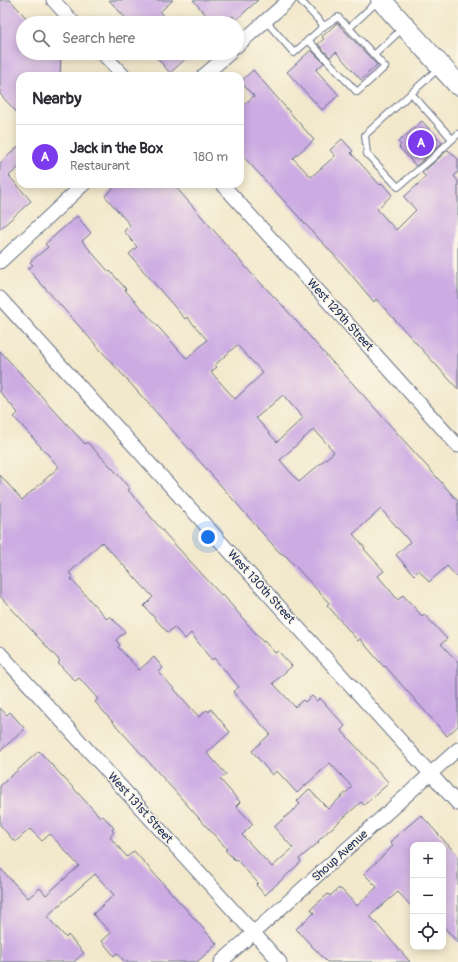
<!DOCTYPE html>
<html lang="en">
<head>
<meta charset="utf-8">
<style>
	:root { --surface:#fff; --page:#f7f7f7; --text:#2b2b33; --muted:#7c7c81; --line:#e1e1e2; --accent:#7c3aed }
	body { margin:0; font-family:Pangolin,sans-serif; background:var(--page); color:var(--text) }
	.controls { position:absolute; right:12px; bottom:12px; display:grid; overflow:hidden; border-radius:8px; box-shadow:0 2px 10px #0003 }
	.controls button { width:36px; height:36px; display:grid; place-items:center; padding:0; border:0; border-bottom:1px solid var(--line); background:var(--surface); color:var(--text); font:20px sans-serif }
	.you { position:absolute; left:208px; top:537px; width:14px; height:14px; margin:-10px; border:3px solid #fff; border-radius:50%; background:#1a73e8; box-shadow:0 0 0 6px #1a73e833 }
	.badge { display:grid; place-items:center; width:26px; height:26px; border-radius:50%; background:var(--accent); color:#fff; font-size:13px; font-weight:700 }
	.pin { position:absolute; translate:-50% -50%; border:2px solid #fff; box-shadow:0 1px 4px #0006 }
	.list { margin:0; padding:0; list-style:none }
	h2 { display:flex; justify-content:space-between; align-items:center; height:52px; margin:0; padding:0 16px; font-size:17px }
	h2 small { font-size:13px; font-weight:400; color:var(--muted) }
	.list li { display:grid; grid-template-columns:26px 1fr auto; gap:12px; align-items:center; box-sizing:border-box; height:64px; padding:0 16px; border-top:1px solid var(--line) }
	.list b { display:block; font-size:15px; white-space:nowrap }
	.list p { margin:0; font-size:13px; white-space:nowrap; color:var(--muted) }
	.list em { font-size:13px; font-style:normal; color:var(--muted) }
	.icon { flex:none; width:22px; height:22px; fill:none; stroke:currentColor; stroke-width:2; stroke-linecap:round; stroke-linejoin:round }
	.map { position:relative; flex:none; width:458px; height:962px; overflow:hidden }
	.search { position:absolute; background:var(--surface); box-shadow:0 2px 10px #0003; left:16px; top:16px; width:228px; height:44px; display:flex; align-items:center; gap:10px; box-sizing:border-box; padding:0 14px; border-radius:22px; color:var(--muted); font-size:15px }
	.panel { position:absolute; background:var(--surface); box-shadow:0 2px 10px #0003; left:16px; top:72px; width:228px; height:116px; border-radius:12px }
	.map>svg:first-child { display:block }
</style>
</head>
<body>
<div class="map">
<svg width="458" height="962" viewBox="0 0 458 962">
	<rect width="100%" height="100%" fill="#fcf5e5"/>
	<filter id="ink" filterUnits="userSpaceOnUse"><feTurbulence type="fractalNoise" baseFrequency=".025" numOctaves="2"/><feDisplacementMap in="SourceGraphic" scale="8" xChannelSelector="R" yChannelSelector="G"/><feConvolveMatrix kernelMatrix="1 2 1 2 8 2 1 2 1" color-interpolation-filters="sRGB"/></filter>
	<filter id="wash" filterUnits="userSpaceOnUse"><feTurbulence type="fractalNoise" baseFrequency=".012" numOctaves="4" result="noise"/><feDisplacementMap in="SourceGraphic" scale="16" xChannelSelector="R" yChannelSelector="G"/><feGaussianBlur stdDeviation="0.9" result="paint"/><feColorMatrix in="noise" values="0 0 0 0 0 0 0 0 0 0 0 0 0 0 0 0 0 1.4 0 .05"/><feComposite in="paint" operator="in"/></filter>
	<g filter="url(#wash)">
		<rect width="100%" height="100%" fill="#f2e8cc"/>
		<g id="blocks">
			<g fill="#ccabe3" fill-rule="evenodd">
				<path d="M0,0H10L31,23H23V53H61L60,76H20V116L0,94Z"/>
				<path d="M109,0H173L160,12L169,23H130Z"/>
				<path d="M193,0H258L236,20L233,16L226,23H213Z"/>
				<path d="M337,23L377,65L361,80L336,52L330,57L318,44L324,39L322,37Z"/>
				<path d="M311,50L324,63L316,70L339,95L322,110L287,72Z"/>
				<path d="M153,53H192L170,73Z"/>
				<path d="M253,70L314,140L293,158L311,177L335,156L330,150L342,139L353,151L351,153L380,185L382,183L392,195L377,209L396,230L416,210L404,197L426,177L422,173L448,150L458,159V172L454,176L458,181V389L376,299L374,302L344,266L240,153V108L254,96L240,82Z"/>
				<path d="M422,121L442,143L416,166L399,147L401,145L398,142Z"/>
				<path d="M20,145V166L9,176L31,201L0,229V163Z"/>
				<path d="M118,184H173L251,273L283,306L333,363H334L364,396L458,501V578L447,566L429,582L419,570L414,575L396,555L410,542L381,509L353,534L365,548L364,549L384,571L378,576L398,600L403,595L422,616L424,614L447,639L441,644L458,662V726L447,736L385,666L384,667L360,639L358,641L327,605L329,603L286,556L279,552L188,448L28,269L33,265L30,262L48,247L45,244L77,216L91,233L82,241L109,272L110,271L126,289L125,290L187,359L207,340L187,317L185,319L129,254L137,247L124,231L130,225L105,196ZM237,345L263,373L235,399L211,372L217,367L215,365ZM283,395L303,418L277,442L256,418ZM314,429L334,452L299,482L280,460Z"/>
				<path d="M0,351L85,444L87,442L114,470L130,489L128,490L168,537L222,596L223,595L263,642L264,641L275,653L278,651L292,666L273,683L295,707L303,700L305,702L312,696L317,701L320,698L345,726L341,730L389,783L364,805L361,802L324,835L318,841L319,842L299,859L301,862L265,895L256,885L258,883L236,859L235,860L225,850L227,849L215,836L95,702L98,699L79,678L75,681L58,663L60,661L0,596V475L22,500L59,467L14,417L18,413L0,392ZM102,542L153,597L144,606L168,633L174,627L185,639L191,633L206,653L212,660L214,658L239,687L233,692L270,734L252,751L272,775L277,771L297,793L330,763L352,787L328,809L309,789L297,801L300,804L274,827L293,848L272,867L242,835L253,824L236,806L240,802L220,779L226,774L207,753L230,732L211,709L209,712L207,710L199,717L159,672L163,668L154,657L139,670L118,647L120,645L116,640L125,632L110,616L107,619L71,579L73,577L69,573Z"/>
				<path d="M0,708L7,715L10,712L25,729L0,751Z"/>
				<path d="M39,751L101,818L103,816L114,828L112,830L114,832L110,837L127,857L134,851L217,944L197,962H125L117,953L114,956L102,941L111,933L93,914L114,895L95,874L47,916L66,938L68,935L84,953L74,962H0V868L28,898L40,888L46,895L79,866L50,834L42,841L30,829L15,842L0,825V786Z"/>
				<path d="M421,815L458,856V943L443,926V845H413V908L398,892L370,916L410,962H327L296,929L314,913L311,909L328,894L330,896L339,888L340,890L341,889L357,906L377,887L364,874L393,846L390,843L394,838Z"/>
			</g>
		</g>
	</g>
	<g filter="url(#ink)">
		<use href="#blocks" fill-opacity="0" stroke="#667084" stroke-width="1"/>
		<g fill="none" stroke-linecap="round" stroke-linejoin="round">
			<defs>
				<g id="service">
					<path d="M300,0L324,26L338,17L349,28L379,0"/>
					<path d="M266,21L294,53L324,26"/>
					<path d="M349,28L374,55L403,28"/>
					<path d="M308,40L357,92L385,67L374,55"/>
					<path d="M440,67L365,135L367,154L398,187L429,161L458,134"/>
					<path d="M411,93L452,139"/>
				</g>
				<g id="minor">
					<path d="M53,0L74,23"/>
					<path d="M237,46L289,0"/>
					<path d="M102,53L124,76"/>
					<path d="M203,76L230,53"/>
					<path d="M222,184L458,446"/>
					<path d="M0,262L84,184"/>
					<path d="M0,298L458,804"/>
					<path d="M0,653L280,962"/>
					<path d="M221,962L458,749"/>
				</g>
				<path id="primary" d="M381,0L458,85"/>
			</defs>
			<use href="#service" stroke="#667084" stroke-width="8"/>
			<use href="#minor" stroke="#667084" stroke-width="15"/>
			<use href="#primary" stroke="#667084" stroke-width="22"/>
			<use href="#service" stroke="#fff" stroke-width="6"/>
			<use href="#minor" stroke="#fff" stroke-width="13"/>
			<use href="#primary" stroke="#fff" stroke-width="20"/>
		</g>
	</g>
	<g text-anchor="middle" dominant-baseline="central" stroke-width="3" stroke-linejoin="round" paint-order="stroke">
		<g font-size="12" fill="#1b2f5e" stroke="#fcf5e5">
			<text transform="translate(340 315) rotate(48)">West 129th Street</text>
			<text transform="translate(261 587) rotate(48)">West 130th Street</text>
			<text transform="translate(140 808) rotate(48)">West 131st Street</text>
			<text transform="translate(340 856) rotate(-42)">Shoup Avenue</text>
		</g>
	</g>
</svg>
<div class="controls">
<button>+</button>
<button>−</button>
<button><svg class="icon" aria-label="locate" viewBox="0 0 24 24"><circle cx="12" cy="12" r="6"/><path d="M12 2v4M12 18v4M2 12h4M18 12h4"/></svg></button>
</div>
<div class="you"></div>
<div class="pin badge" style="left:421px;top:143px">A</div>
<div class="search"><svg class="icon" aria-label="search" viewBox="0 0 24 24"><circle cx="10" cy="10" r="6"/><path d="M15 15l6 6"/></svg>Search here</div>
<section class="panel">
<h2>Nearby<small></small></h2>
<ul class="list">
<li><span class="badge">A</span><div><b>Jack in the Box</b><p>Restaurant</p></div><em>180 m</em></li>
</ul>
</section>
</div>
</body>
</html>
